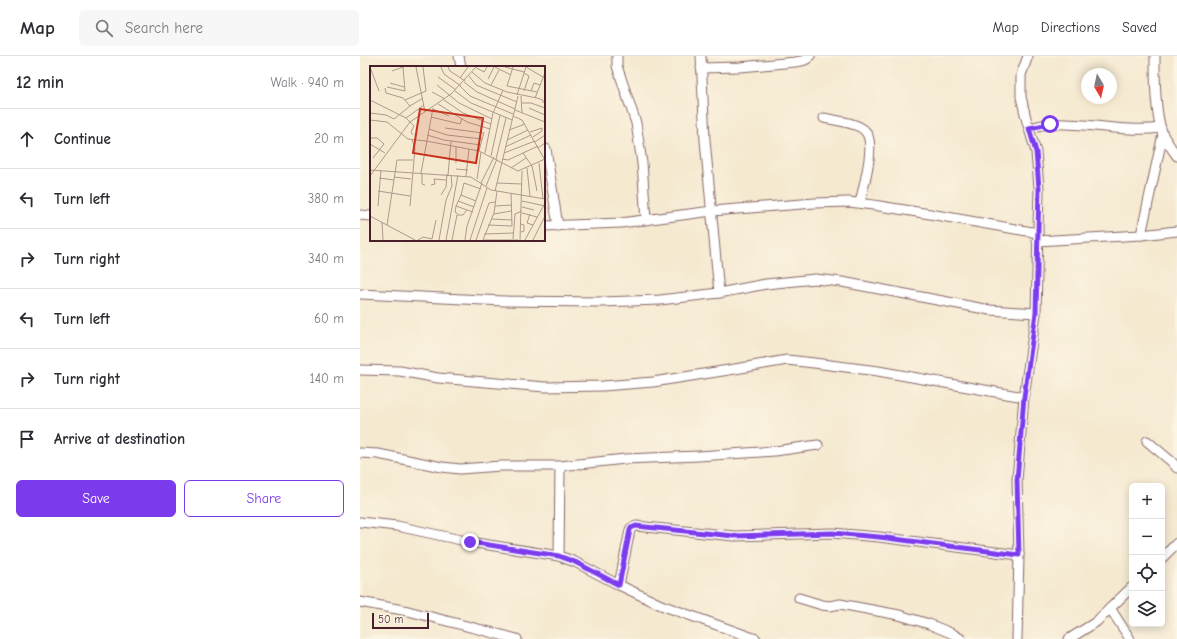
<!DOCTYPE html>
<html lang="en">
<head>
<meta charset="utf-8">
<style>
	:root { --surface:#fff; --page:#f7f7f7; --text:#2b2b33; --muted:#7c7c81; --line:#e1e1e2; --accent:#7c3aed }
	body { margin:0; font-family:"Comic Neue",sans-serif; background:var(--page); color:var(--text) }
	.controls { position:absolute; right:12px; bottom:12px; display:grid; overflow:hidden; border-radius:6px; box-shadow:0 2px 10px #0003 }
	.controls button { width:36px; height:36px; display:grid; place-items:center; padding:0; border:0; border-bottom:1px solid var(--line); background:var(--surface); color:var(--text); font:20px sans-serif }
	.compass { position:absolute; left:721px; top:12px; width:36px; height:36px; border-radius:50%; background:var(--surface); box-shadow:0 2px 10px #0003; rotate:171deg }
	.scale { position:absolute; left:12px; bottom:10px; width:57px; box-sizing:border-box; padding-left:4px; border:2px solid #4a1f2b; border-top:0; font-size:11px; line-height:14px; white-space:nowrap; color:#4a1f2b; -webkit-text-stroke:3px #fcf5e5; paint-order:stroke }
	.stop { position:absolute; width:12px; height:12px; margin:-9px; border:3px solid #7c3aed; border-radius:50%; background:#fff }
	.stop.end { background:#7c3aed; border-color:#fff; box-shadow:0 1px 4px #0008 }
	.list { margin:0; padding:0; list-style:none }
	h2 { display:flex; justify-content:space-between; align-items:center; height:52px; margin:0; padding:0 16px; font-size:17px }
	h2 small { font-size:13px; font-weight:400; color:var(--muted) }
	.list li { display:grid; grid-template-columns:26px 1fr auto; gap:12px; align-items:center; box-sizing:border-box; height:60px; padding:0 16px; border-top:1px solid var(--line) }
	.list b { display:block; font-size:15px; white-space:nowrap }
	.list em { font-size:13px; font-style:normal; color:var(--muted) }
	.actions { display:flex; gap:8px; padding:12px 16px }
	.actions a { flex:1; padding:9px 0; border:1px solid var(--accent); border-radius:6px; text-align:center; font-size:14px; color:var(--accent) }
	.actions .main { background:var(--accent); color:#fff }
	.icon { flex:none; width:22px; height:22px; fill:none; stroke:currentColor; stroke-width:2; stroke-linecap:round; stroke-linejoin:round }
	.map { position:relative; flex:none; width:817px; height:583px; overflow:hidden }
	header { display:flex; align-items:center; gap:24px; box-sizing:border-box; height:56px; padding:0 20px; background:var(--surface); border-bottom:1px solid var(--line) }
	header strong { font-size:19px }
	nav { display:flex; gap:22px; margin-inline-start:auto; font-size:14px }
	.search { width:280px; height:36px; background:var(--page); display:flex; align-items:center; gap:10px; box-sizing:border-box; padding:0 14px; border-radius:6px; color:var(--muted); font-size:15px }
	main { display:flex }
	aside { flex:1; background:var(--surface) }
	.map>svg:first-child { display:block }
</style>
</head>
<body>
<header>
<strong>Map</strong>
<div class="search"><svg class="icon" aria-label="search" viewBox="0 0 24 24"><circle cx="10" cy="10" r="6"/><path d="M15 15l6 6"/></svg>Search here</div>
<nav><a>Map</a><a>Directions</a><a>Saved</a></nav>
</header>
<main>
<aside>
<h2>12 min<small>Walk · 940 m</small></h2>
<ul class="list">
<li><svg class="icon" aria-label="ahead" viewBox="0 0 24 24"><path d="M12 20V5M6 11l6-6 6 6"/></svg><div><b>Continue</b></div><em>20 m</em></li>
<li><svg class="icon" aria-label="left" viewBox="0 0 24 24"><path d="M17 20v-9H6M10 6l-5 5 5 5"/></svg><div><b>Turn left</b></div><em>380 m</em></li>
<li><svg class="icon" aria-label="right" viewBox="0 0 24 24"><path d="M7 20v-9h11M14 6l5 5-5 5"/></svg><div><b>Turn right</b></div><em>340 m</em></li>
<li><svg class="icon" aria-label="left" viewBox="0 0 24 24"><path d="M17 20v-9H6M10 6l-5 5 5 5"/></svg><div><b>Turn left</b></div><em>60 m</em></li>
<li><svg class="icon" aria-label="right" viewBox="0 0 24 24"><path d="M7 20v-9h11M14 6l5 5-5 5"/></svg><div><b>Turn right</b></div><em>140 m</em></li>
<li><svg class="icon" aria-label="arrive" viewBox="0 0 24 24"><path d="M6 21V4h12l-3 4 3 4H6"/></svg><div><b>Arrive at destination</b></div></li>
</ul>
<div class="actions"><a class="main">Save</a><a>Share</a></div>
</aside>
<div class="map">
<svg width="817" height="583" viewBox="0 0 817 583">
	<rect width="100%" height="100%" fill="#fcf5e5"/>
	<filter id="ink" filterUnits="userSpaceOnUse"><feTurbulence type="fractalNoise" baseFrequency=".025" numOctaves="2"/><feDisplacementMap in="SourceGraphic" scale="8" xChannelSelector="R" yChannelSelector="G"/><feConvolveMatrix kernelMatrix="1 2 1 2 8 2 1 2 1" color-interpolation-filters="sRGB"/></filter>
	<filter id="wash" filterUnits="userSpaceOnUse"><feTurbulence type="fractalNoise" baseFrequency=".012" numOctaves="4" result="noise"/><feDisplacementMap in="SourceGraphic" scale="16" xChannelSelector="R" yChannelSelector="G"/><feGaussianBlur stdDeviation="0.9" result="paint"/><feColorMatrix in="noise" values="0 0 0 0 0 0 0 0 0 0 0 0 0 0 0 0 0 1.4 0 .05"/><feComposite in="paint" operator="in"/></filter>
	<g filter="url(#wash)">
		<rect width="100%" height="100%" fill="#f5e9d0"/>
	</g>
	<g filter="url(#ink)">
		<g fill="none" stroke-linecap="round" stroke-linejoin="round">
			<defs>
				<g id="street">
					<path d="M99,0L101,11"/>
					<path d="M257,0V10L276,67L282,107L286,164"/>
					<path d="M341,0L345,84L359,237"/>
					<path d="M795,0C795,22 795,59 803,79C807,86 812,93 817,100"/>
					<path d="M341,12L380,11L435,6C440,5 447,5 450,0"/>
					<path d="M464,62C474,64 499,67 505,75C517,87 503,131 500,147"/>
					<path d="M669,72C676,71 683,68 690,68C727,66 764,77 801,72"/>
					<path d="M186,93L198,170"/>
					<path d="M0,159L11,160"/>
					<path d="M184,170L261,167L352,155L455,147L489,146L513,149L570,158L678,177"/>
					<path d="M781,179L803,78"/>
					<path d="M677,185L781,179L817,175"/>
					<path d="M0,238L144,245L241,246L300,244L359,237L406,228L455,223L482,226L630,254L676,257"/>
					<path d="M0,314L40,315L78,322L185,331L243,330L293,326L375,313L427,304L454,307L518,315L664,341"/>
					<path d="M787,385L812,406L817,412"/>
					<path d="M0,397L18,398L82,411L100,413L141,410H200L265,403L338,400L415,395L458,389"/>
					<path d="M0,466L37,470L110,486L199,500L215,506L259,529L301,549L396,583"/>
					<path d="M199,500L200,410"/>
					<path d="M802,502L817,487"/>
					<path d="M259,529L270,474L271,472L276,470L374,480L472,477L519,481L659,499"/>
					<path d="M439,542L462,549L470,550L480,548L539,559L569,568L593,578L601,583"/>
					<path d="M0,546L48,555L157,583"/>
					<path d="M750,552L770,583"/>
					<path d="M657,583L659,499L657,424L664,341L676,257L679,132L676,96L667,66L661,41V19L668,0"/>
					<path d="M709,583L736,566L772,531"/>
				</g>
			</defs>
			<use href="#street" stroke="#866665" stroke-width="11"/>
			<use href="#street" stroke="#fff" stroke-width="9"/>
		</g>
	</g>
	<g fill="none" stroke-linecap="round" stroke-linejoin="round" filter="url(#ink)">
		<path stroke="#7c3aed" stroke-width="5" d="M110,486L199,500L215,506L259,529L270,474L271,472L276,470L374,480L472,477L519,481L659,499L657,424L664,341L676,257L679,132L676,96L669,72L690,68"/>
	</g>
	<g transform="translate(10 10)">
		<rect width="175" height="175" fill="#f5e9d0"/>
		<path fill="none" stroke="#b1988e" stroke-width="1" d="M0,1L9,25M46,1L55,46M71,1L74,8L91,20M78,1L80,5L95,15M105,1L114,6L117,1M125,1L141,9M135,1L154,6M156,1L173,11M102,6L115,17L137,26L167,32L173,34V37M154,7L159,10L154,25M99,10L106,19L147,36M68,11L86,24M90,12L98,1M118,13L124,1M94,16L107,26L145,43M20,17L34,21M67,19L89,37L122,53M121,19L129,4M90,20L100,30L143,48M137,20L167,26M137,20L143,1M17,21L35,25L33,1L22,5M15,22L16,27L33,32L40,40L53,32M85,25L101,37L142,54M161,25L164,17L170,19M62,26L75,33M147,29L156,1M151,30L152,47M165,32L175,7M0,34L36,52L44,60L41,66L43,69M35,34L56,25L53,1M74,34L93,47L121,58M152,37H161L175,42M68,38L97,56L120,63M159,42L175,49M63,43L79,50M145,44L175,56M0,47L16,49L24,53L40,40M143,50L152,54L168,82M61,51L90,58L92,53M36,52L54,39M0,54L17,56L38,73L56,75M75,62L113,67M59,63L77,69L112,73M139,64L155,58M160,66L172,62V65L163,71M57,69L74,74L111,79M0,72H7L14,78L3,92M137,74L158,64M56,75L109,85L148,105L175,93M165,76L175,69M0,78L15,87M135,81L161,69M109,85L114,66M115,87L123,47L133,24M134,87L165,75M153,87L162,100L167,125M121,90L130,49M126,93L136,52M132,93L138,94L168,80M175,94L168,82L175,77M86,97V81M169,97L173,133M141,102L156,92M157,102L160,130M86,103L98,104M0,104L101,111L121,124L175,133M51,107L63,42M52,107V118L55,119M78,109L81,75M0,110L40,56L81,28L106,1M96,110L99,83M24,111L41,113M9,112L24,114M107,113L111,86M111,117L124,91M127,117L152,118M61,119L65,118L64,113L76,114M116,120L127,93M8,125L40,130M125,125L148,30M71,129L76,121L77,108M91,129L94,117L111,123M88,135L104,141M152,135L175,140M8,140L11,104M40,140L45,82L42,74M86,140L91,129L106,135M125,140L142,139M152,141L164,144M152,147L167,151M88,148L85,146L86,140L103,146M124,148L141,145M160,148L157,157L163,159M0,150L45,174M121,153L142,154M12,156L13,174M17,159L27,94H43M118,159L142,160L141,127M151,166L154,165V159L151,158M114,168L144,167M62,173L66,154M143,173L145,148L152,145M48,174L53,171L62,173M69,174L76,134L82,120L81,109M76,174L88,109M82,174L87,149H93L97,144M95,174L97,160L112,117M100,174L117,122M106,174L119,137L125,136M113,174L124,147L127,125M113,174H148M150,174L152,105M155,174L175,137M163,174L175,150"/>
		<path fill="#c8321e" fill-opacity="0.15" stroke="#c8321e" stroke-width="2" d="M50,43L113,52L106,97L43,87Z"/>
		<rect width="175" height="175" fill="none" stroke="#4a1f2b" stroke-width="2"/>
	</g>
</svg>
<div class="controls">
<button>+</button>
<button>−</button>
<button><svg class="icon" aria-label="locate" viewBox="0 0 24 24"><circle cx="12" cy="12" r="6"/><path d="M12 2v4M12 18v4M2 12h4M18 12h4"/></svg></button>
<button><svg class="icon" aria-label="layers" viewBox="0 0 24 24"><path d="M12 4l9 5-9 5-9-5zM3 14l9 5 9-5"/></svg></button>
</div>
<svg class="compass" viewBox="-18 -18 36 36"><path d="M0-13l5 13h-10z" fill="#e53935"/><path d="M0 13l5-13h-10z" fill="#7c7c81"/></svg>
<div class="scale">50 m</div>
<div class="stop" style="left:690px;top:68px"></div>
<div class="stop end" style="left:110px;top:486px"></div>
</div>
</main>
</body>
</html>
